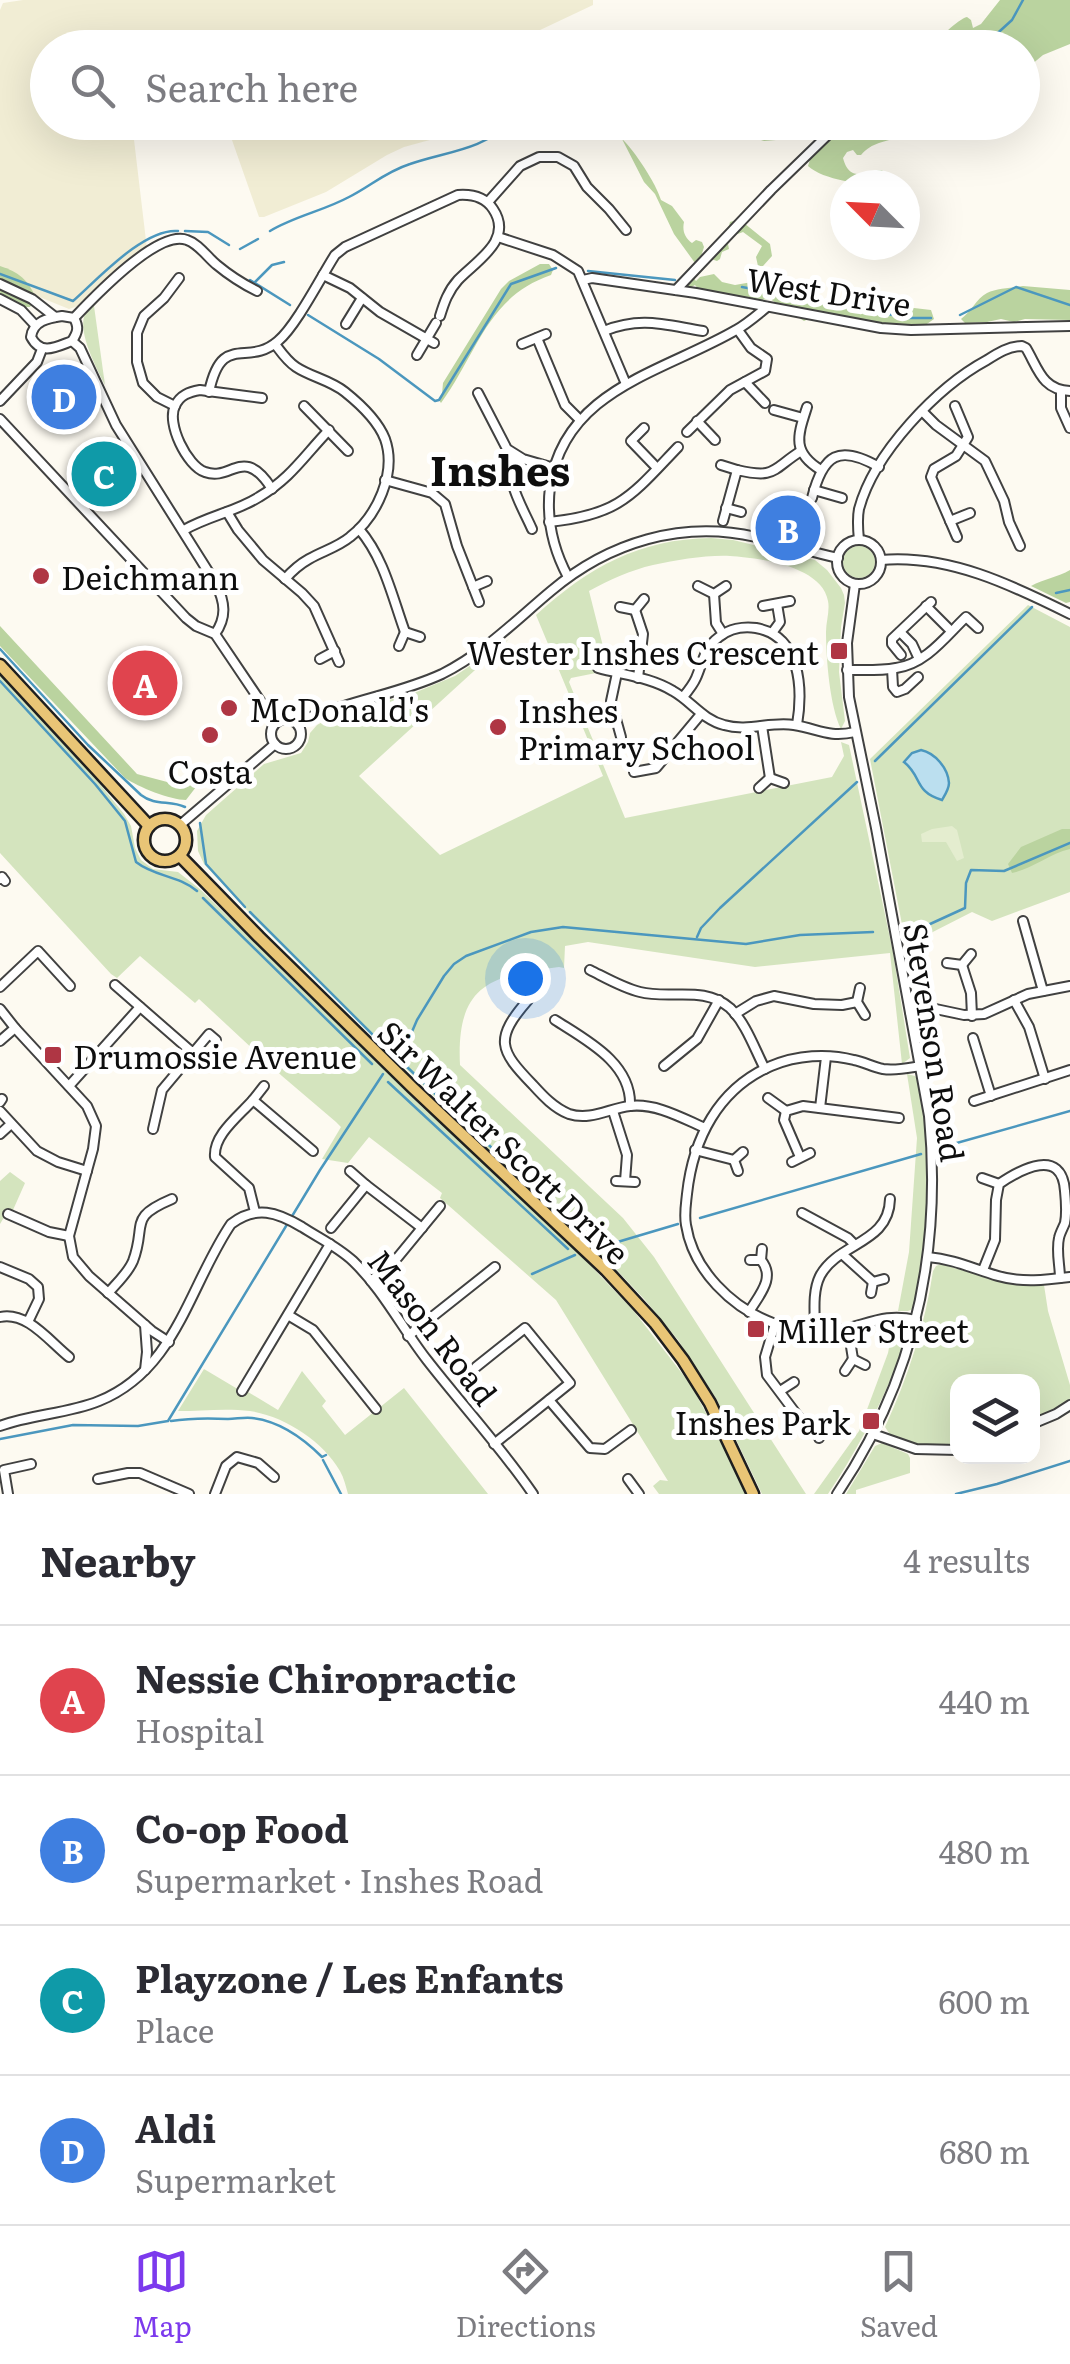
<!DOCTYPE html>
<html lang="en">
<head>
<meta charset="utf-8">
<style>
	:root { --surface:#fff; --page:#f7f7f7; --text:#2b2b33; --muted:#7c7c81; --line:#e1e1e2; --accent:#7c3aed }
	body { margin:0; font-family:Literata,serif; background:var(--page); color:var(--text) }
	.controls { position:absolute; right:30px; bottom:30px; display:grid; overflow:hidden; border-radius:20px; box-shadow:0 10px 40px #0002 }
	.controls button { width:90px; height:90px; display:grid; place-items:center; padding:0; border:0; border-bottom:2px solid var(--line); background:var(--surface); color:var(--text); font:50px sans-serif }
	.compass { position:absolute; left:830px; top:170px; width:90px; height:90px; border-radius:50%; background:var(--surface); box-shadow:0 10px 40px #0002; rotate:294deg }
	.you { position:absolute; left:525px; top:978px; width:35px; height:35px; margin:-25px; border:8px solid #fff; border-radius:50%; background:#1a73e8; box-shadow:0 0 0 15px #1a73e833 }
	.badge { display:grid; place-items:center; width:65px; height:65px; border-radius:50%; background:var(--accent); color:#fff; font-size:32px; font-weight:700 }
	.pin { position:absolute; translate:-50% -50%; border:5px solid #fff; box-shadow:0 2px 10px #0006 }
	.list { margin:0; padding:0; list-style:none }
	h2 { display:flex; justify-content:space-between; align-items:center; height:130px; margin:0; padding:0 40px; font-size:42px }
	h2 small { font-size:32px; font-weight:400; color:var(--muted) }
	.list li { display:grid; grid-template-columns:65px 1fr auto; gap:30px; align-items:center; box-sizing:border-box; height:150px; padding:0 40px; border-top:2px solid var(--line) }
	.list b { display:block; font-size:38px; white-space:nowrap }
	.list p { margin:0; font-size:32px; white-space:nowrap; color:var(--muted) }
	.list em { font-size:32px; font-style:normal; color:var(--muted) }
	.icon { flex:none; width:55px; height:55px; fill:none; stroke:currentColor; stroke-width:2; stroke-linecap:round; stroke-linejoin:round }
	.map { position:relative; flex:none; width:1070px; height:1494px; overflow:hidden }
	.search { position:absolute; background:var(--surface); box-shadow:0 10px 40px #0002; left:30px; right:30px; top:30px; height:110px; display:flex; align-items:center; gap:25px; box-sizing:border-box; padding:0 35px; border-radius:55px; color:var(--muted); font-size:38px }
	.sheet { height:730px; background:var(--surface) }
	nav { display:flex; justify-content:space-around; align-items:center; box-sizing:border-box; height:140px; border-top:2px solid var(--line); background:var(--surface); font-size:28px; color:var(--muted) }
	nav a { display:grid; justify-items:center; gap:5px }
	nav .on { color:var(--accent) }
	.map>svg:first-child { display:block }
</style>
</head>
<body>
<div class="map">
<svg width="1070" height="1494" viewBox="0 0 1070 1494">
	<rect width="100%" height="100%" fill="#fdfaf1"/>
	<g fill="#f1edd4">
		<path d="M23,0H593V5L538,31L537,47L48,48V122L132,123L147,249L78,306L69,309L0,281V10L3,3Z"/>
		<path d="M226,123V122L482,123L477,127L459,132L404,147L387,155L326,192L264,217H259Z"/>
	</g>
	<g fill="#d4e4be">
		<path d="M102,295L94,306L105,385C97,369 77,332 85,314C89,307 97,301 102,295Z"/>
		<path d="M711,538L733,540L815,560L827,570L841,588L844,595L845,603L841,627L839,672L845,721L841,729C830,707 826,659 826,632C826,622 830,610 828,601C822,566 759,558 730,556C705,555 678,560 653,565C631,570 609,580 589,591L608,666L596,673L571,678L569,682L625,818L832,777L844,756L841,742L849,745L893,952L910,1058L902,1064L890,953L755,967L588,942L565,946L564,968L559,967C490,975 456,985 460,1065L623,1218L654,1257L806,1494H762L717,1400L678,1340L644,1299L611,1264L473,1135L256,920L204,864L198,851L197,831L206,815L264,764L301,753L308,742L310,733L317,725L333,716L414,693L455,676L509,639L359,776L440,855L603,776L536,615C589,567 639,539 711,538Z"/>
		<circle cx="859" cy="562" r="16"/>
		<path d="M1028,605L1070,627V892L992,921L972,912L921,938L905,940L870,759Z"/>
		<path d="M0,675L95,778L124,814L131,826L135,848L141,860L153,869L178,872L201,890L421,1106L568,1242L633,1310L691,1385L729,1456L745,1494H659L653,1486L660,1480L668,1481L556,1300L440,1198L442,1193L369,1137L348,1163L322,1159L341,1127L336,1122L282,1076L199,999L195,1003L140,956L117,978L111,974L0,853Z"/>
		<path d="M907,1074L915,1076L919,1081C930,1155 934,1236 913,1309L908,1311H898L909,1252L917,1138Z"/>
		<path d="M10,1172L25,1183L13,1210L9,1209L0,1224V1181Z"/>
		<path d="M941,1264L1009,1284L1044,1285L1048,1311L1070,1385V1401L1033,1419L1032,1382H958L957,1445H920L891,1436L885,1427C908,1377 925,1325 933,1271L936,1266Z"/>
		<path d="M894,1322L904,1324C911,1356 849,1465 828,1494H814L859,1431L888,1353Z"/>
		<path d="M204,1369L246,1394L248,1392L278,1410L302,1371L326,1401L322,1406L345,1435L404,1388L488,1494H348C346,1487 344,1478 340,1471C323,1441 284,1416 250,1411C226,1408 201,1411 178,1411Z"/>
		<path d="M882,1443L908,1454L910,1458V1473L856,1490V1494H846L875,1446Z"/>
	</g>
	<g fill="#bad39f">
		<path d="M1000,0H1070V44L1043,55L1031,65L1023,67L1022,48L928,47C938,40 958,19 967,17L971,20L973,28L981,24Z"/>
		<path d="M709,123L797,122V123L776,140L764,141Z"/>
		<path d="M800,123H922C916,127 908,134 900,137C885,142 872,142 861,155H857L853,150L847,152L843,158C848,176 856,175 873,174L877,170H882L887,177L884,185C863,185 823,180 808,166L815,143V126Z"/>
		<path d="M622,139C634,150 656,183 661,200L672,206L684,222C682,231 685,238 692,243L696,240L702,242L704,247L699,263H695L674,234L655,194L644,182Z"/>
		<path d="M739,219L770,244L772,256L763,266H758L756,257L762,246L743,232L735,235L728,244L729,249L722,252L720,259L717,261L711,259L722,235L727,233L730,222Z"/>
		<path d="M540,264H549L553,270L551,275C487,297 478,352 441,403L439,400L442,394L443,383L501,289L509,281Z"/>
		<path d="M0,266C19,272 28,280 36,298L30,307H22L0,297Z"/>
		<path d="M714,274L722,282L735,285L752,282L760,287L772,286L793,298L814,304L841,301L878,307L897,306L931,310L934,319L924,326L910,327L871,324L819,314L804,321L770,299L750,301L734,295L723,296L720,293L711,300L706,299L695,285L688,289L685,287L684,283L692,276L696,281L700,277Z"/>
		<path d="M1023,286L1070,290V320L1025,319L1014,322L1001,319L987,322L965,323L961,319C971,312 976,299 987,293C997,288 1012,288 1023,286Z"/>
		<path d="M1070,570V602L1066,603L1031,586C1044,579 1058,577 1070,570Z"/>
		<path d="M0,626L137,774L171,783H193L196,787L186,800C171,800 138,787 125,778L0,646Z"/>
		<path d="M1062,829H1070V849C1049,854 1032,869 1012,873L1008,864L1021,847Z"/>
	</g>
	<path fill="#e4edcf" d="M952,826L957,830L964,858L957,861L946,842H922L921,834L932,829Z"/>
	<path fill="#bbdfef" stroke="#4b97be" stroke-width="2.5" d="M921,750C935,753 948,768 949,783C949,789 945,795 942,800C914,792 922,776 904,762L912,753Z"/>
	<g fill="none" stroke-linecap="round" stroke-linejoin="round">
		<g stroke="#4b97be" stroke-width="2.5">
			<path d="M959,48L960,42L990,40L1012,20L1023,0"/>
			<path d="M736,122L768,134L781,122"/>
			<path d="M185,231L208,232L229,245"/>
			<path d="M270,231C295,216 323,211 349,197C371,186 385,172 410,164C444,152 484,150 510,122"/>
			<path d="M240,249L258,239"/>
			<path d="M588,271L675,280"/>
			<path d="M0,274L73,301C98,279 144,228 178,231"/>
			<path d="M250,280L290,305"/>
			<path d="M254,283L272,265L284,262"/>
			<path d="M742,287L909,318H931"/>
			<path d="M308,315L379,359L435,401L439,400L511,284L556,268"/>
			<path d="M960,315L1016,287L1070,305"/>
			<path d="M1056,593L1070,590"/>
			<path d="M0,649L88,745L141,795C155,806 170,800 185,807"/>
			<path d="M0,681L95,784L125,821L136,862C155,877 178,875 197,891"/>
			<path d="M875,761L1032,607"/>
			<path d="M200,823L206,864L245,907"/>
			<path d="M203,898L372,1064"/>
			<path d="M250,912L385,1047"/>
			<path d="M917,930L965,908L966,883L971,870L1004,871L1070,843"/>
			<path d="M697,937L701,928L720,908L857,782"/>
			<path d="M405,1048L417,1020L444,976L454,964L466,956L531,932L563,927L746,944L800,935L873,932"/>
			<path d="M406,1066L584,1236"/>
			<path d="M388,1082L568,1249"/>
			<path d="M946,1146L1070,1111"/>
			<path d="M700,1218L921,1154"/>
			<path d="M604,1246L678,1224"/>
			<path d="M532,1274L575,1255"/>
			<path d="M171,1421C190,1418 208,1418 228,1419C236,1419 244,1417 252,1418C279,1421 304,1439 322,1457L326,1455"/>
			<path d="M0,1439L73,1425L138,1426L168,1421L320,1170L383,1074"/>
			<path d="M323,1460L341,1494"/>
			<path d="M956,1494L997,1484L1070,1461"/>
		</g>
		<defs>
			<g id="minor">
				<path d="M488,202L520,166L539,157H558L574,166L587,187L609,209L626,230"/>
				<path d="M498,237L553,255L578,271L626,384"/>
				<path d="M323,275L350,288L380,312L434,343"/>
				<path d="M583,280L592,278L696,293L881,328L911,330L1070,326"/>
				<path d="M0,284L32,299L55,317"/>
				<path d="M676,290L771,190L836,127"/>
				<path d="M0,299L21,310L35,325"/>
				<path d="M62,316L74,318C79,327 78,332 72,341C56,347 41,356 31,337C33,321 48,318 62,316Z"/>
				<path d="M74,318C93,298 158,229 187,240C199,244 207,257 217,265C229,275 243,284 257,291"/>
				<path d="M346,324L362,298"/>
				<path d="M604,331C641,316 665,325 703,331"/>
				<path d="M537,338L565,405L580,420"/>
				<path d="M72,341L80,348L116,425L216,584C225,602 227,617 215,634"/>
				<path d="M275,344C281,352 287,361 296,367C311,377 330,380 345,392C360,404 378,421 385,439C397,473 377,516 350,537C338,547 323,551 309,559C300,564 292,571 285,579"/>
				<path d="M522,344L546,334"/>
				<path d="M417,355L436,323"/>
				<path d="M745,382L765,403"/>
				<path d="M1061,391V408L1070,428"/>
				<path d="M209,392C222,331 247,368 278,341C296,326 321,277 335,255L345,247L458,195C472,194 485,197 493,209C514,240 476,261 458,280C448,291 444,303 440,316"/>
				<path d="M478,393L507,449L523,459L554,468"/>
				<path d="M262,398L200,390C189,392 180,395 175,406C166,423 187,466 205,472C232,482 243,444 272,489"/>
				<path d="M0,401L37,362L42,349"/>
				<path d="M175,406L157,397L143,383L137,362V333L144,316L164,298L179,278"/>
				<path d="M304,406L348,451"/>
				<path d="M955,406L968,437L956,456L934,469L931,477L957,537"/>
				<path d="M807,407C798,435 791,452 821,470"/>
				<path d="M774,410L803,418"/>
				<path d="M922,411L936,425L985,461L1004,501L1009,522L1020,546"/>
				<path d="M0,419L186,618L196,626L215,634L275,723"/>
				<path d="M697,421L715,440"/>
				<path d="M644,428L631,441L657,468"/>
				<path d="M687,432L730,390L765,371L767,359L751,348L738,330"/>
				<path d="M514,456C504,480 522,506 532,529"/>
				<path d="M721,465L737,470"/>
				<path d="M385,480L432,493L445,504L457,546L479,602"/>
				<path d="M814,490L842,498"/>
				<path d="M812,498C823,454 839,444 879,467"/>
				<path d="M726,508L741,512"/>
				<path d="M227,512L238,530L263,560L302,593L314,606L339,662"/>
				<path d="M723,521L737,470C776,479 771,470 801,451"/>
				<path d="M950,521L970,513"/>
				<path d="M549,522C620,515 632,495 678,447"/>
				<path d="M359,529C384,558 392,596 405,632"/>
				<path d="M184,530C208,516 235,512 259,497C291,478 304,456 329,430"/>
				<path d="M859,540C858,530 857,519 859,509C874,453 937,387 987,360C998,353 1009,346 1022,346L1026,348C1038,368 1042,390 1070,391"/>
				<circle cx="859" cy="562" r="22"/>
				<path d="M881,560C948,554 1012,585 1070,614"/>
				<path d="M568,577C553,549 546,519 550,487C564,389 664,372 736,330C747,324 757,315 767,307"/>
				<path d="M698,586L714,594L726,586"/>
				<path d="M473,587L487,581"/>
				<path d="M714,594L716,623L723,634"/>
				<path d="M763,606L790,601"/>
				<path d="M926,606L951,631"/>
				<path d="M620,607L635,610L644,599"/>
				<path d="M635,610L643,634L638,678"/>
				<path d="M900,632L912,644L919,659"/>
				<path d="M772,633L780,622L777,604"/>
				<path d="M399,646L405,632L420,637"/>
				<path d="M901,655L892,644V639L931,602"/>
				<path d="M320,659L335,651"/>
				<path d="M598,668C623,675 650,677 673,691C691,701 703,720 724,725C748,732 771,721 794,725C819,729 828,738 855,732"/>
				<path d="M892,669L893,687L897,692L905,689L918,677"/>
				<path d="M847,670C863,670 880,671 896,668C926,664 946,636 966,617L978,628"/>
				<path d="M617,673L611,701L621,737"/>
				<path d="M683,697C688,691 693,685 696,678C703,662 704,648 719,637C729,629 743,626 756,628C801,636 803,689 797,725"/>
				<circle cx="286" cy="734" r="15"/>
				<path d="M299,724C311,715 326,711 341,707C375,696 410,689 442,674C484,653 515,621 551,591C609,542 682,520 756,537C784,543 810,552 838,558"/>
				<path d="M762,726L770,778"/>
				<path d="M634,772L656,768L701,714"/>
				<path d="M759,788L770,778L784,783"/>
				<path d="M180,825L275,744"/>
				<path d="M0,879L2,877L5,881"/>
				<path d="M1023,921L1043,991"/>
				<path d="M947,963L962,965L971,954"/>
				<path d="M962,965L971,993L972,1016"/>
				<path d="M590,970C606,978 623,988 640,992C671,1000 703,985 730,1008C746,1023 755,1050 765,1069"/>
				<path d="M115,985L193,1053"/>
				<path d="M0,987L38,951L70,986"/>
				<path d="M860,988L857,1002L865,1015"/>
				<path d="M528,1000C494,1039 499,1050 533,1085C543,1096 554,1108 569,1114C591,1121 610,1108 630,1106C656,1103 682,1118 705,1128"/>
				<path d="M1014,1000L1029,1027L1045,1079"/>
				<path d="M0,1009L15,1028L87,1106L96,1126L93,1149L69,1236L73,1257L89,1276L152,1331L169,1342"/>
				<path d="M910,1012L931,1008L964,1015L984,1014L1028,994L1070,986"/>
				<path d="M735,1014L756,1001L774,996L814,1004L842,1005L857,1002"/>
				<path d="M555,1020C586,1040 632,1063 630,1106"/>
				<path d="M973,1038L991,1096"/>
				<path d="M0,1041L15,1028"/>
				<path d="M664,1066L697,1039L719,1000"/>
				<path d="M69,1086L140,1007"/>
				<path d="M768,1098L786,1111"/>
				<path d="M253,1100L264,1086"/>
				<path d="M974,1101L1070,1070"/>
				<path d="M0,1102L2,1099"/>
				<path d="M820,1108L826,1057"/>
				<path d="M0,1111L37,1151L58,1162L87,1171"/>
				<path d="M613,1111L627,1155L625,1181"/>
				<path d="M153,1129L162,1090L209,1034L216,1040"/>
				<path d="M0,1134L11,1124"/>
				<path d="M695,1150L734,1160"/>
				<path d="M800,1157L784,1120L786,1111L803,1106L899,1118"/>
				<path d="M792,1162L810,1153"/>
				<path d="M350,1171L366,1185"/>
				<path d="M738,1171L734,1160L743,1152"/>
				<path d="M982,1178L999,1184"/>
				<path d="M616,1181L635,1182"/>
				<path d="M255,1212L249,1188L215,1157C213,1135 239,1116 253,1100L313,1151"/>
				<path d="M802,1213L848,1238L855,1245"/>
				<path d="M8,1214L49,1232L69,1236"/>
				<path d="M331,1228L366,1185L422,1228"/>
				<path d="M842,1254L873,1282"/>
				<path d="M928,1257C953,1259 974,1269 998,1276C1022,1283 1046,1280 1070,1277"/>
				<path d="M750,1260H761L762,1249"/>
				<path d="M0,1267L29,1279L38,1287L39,1299L28,1322"/>
				<path d="M983,1270L995,1240L996,1200L999,1184C1021,1169 1062,1147 1065,1191C1066,1201 1067,1213 1065,1223C1063,1228 1060,1233 1059,1238C1056,1251 1060,1266 1060,1278"/>
				<path d="M371,1281L398,1257L440,1206"/>
				<path d="M108,1293C117,1283 128,1273 133,1261C147,1224 127,1218 172,1199"/>
				<path d="M871,1293L873,1282L884,1279"/>
				<path d="M749,1312C759,1295 776,1278 761,1260"/>
				<path d="M288,1315L313,1330L376,1409"/>
				<path d="M0,1317C27,1311 49,1341 69,1357"/>
				<path d="M916,1320C889,1314 875,1321 849,1328C825,1333 797,1332 773,1323C732,1308 693,1270 686,1225C684,1214 686,1204 687,1194C693,1139 718,1089 771,1066C797,1055 827,1053 854,1060C864,1062 873,1067 883,1069C896,1071 908,1068 921,1066"/>
				<path d="M775,1324L765,1357L767,1375L800,1419L816,1427"/>
				<path d="M848,1328L853,1359"/>
				<path d="M815,1331C815,1314 812,1292 820,1276C838,1242 889,1244 890,1199"/>
				<path d="M408,1336L495,1267"/>
				<path d="M476,1367L525,1328L570,1383L494,1444"/>
				<path d="M145,1370L147,1352L145,1325"/>
				<path d="M845,1371L853,1359L865,1365"/>
				<path d="M242,1391L330,1244"/>
				<path d="M780,1391L794,1382"/>
				<path d="M549,1400L590,1448L605,1449L631,1430"/>
				<path d="M1032,1424L1056,1414L1070,1405"/>
				<path d="M0,1426C32,1414 67,1414 99,1401C176,1370 189,1286 231,1224C256,1205 277,1212 302,1227C319,1238 338,1247 353,1261C383,1290 402,1328 427,1360C462,1405 501,1447 533,1494"/>
				<path d="M873,1434L916,1449L958,1450"/>
				<path d="M819,1438L816,1427L827,1423"/>
				<path d="M98,1479L128,1473H140L189,1494"/>
				<path d="M628,1479L639,1494"/>
				<path d="M8,1494L4,1470L31,1464"/>
				<path d="M215,1494L226,1466L237,1457L258,1463L274,1477"/>
				<path d="M837,1494C915,1379 942,1253 929,1116L876,828L849,697L847,643L855,584"/>
			</g>
			<g id="major">
				<path d="M0,665L149,826"/>
				<circle cx="165" cy="840" r="21"/>
				<path d="M180,856L259,937L413,1088L606,1270L655,1323L683,1360L710,1403L753,1494"/>
			</g>
		</defs>
		<use href="#minor" stroke="#414141" stroke-width="12"/>
		<use href="#major" stroke="#1f1f1f" stroke-width="15"/>
		<use href="#minor" stroke="#fff" stroke-width="8"/>
		<use href="#major" stroke="#e9c576" stroke-width="10"/>
	</g>
	<g fill="#af3644" stroke="#fff" stroke-width="4">
		<circle cx="41" cy="576" r="10"/>
		<rect x="829" y="641" width="20" height="20" rx="5"/>
		<circle cx="229" cy="708" r="10"/>
		<circle cx="498" cy="727" r="10"/>
		<circle cx="210" cy="735" r="10"/>
		<rect x="43" y="1045" width="20" height="20" rx="5"/>
		<rect x="746" y="1319" width="20" height="20" rx="5"/>
		<rect x="861" y="1411" width="20" height="20" rx="5"/>
	</g>
	<g text-anchor="middle" dominant-baseline="central" stroke-width="10" stroke-linejoin="round" paint-order="stroke">
		<g font-size="32" fill="#0e0e0e" stroke="#fff">
			<text transform="translate(829 290) rotate(9)">West Drive</text>
			<text transform="translate(936 1042) rotate(81)">Stevenson Road</text>
			<text transform="translate(505 1141) rotate(44)">Sir Walter Scott Drive</text>
			<text transform="translate(434 1326) rotate(52)">Mason Road</text>
		</g>
		<g font-size="32" fill="#0e0e0e" stroke="#fff" text-anchor="start">
			<text x="61" y="576">Deichmann</text>
			<text x="819" y="651" text-anchor="end">Wester Inshes Crescent</text>
			<text x="249" y="708">McDonald's</text>
			<text x="518" y="709">Inshes<tspan x="518" dy="37">Primary School</tspan></text>
			<text x="210" y="770" text-anchor="middle">Costa</text>
			<text x="73" y="1055">Drumossie Avenue</text>
			<text x="776" y="1329">Miller Street</text>
			<text x="851" y="1421" text-anchor="end">Inshes Park</text>
		</g>
		<g font-size="42" font-weight="bold" fill="#0e0e0e" stroke="#fff">
			<text x="500" y="468">Inshes</text>
		</g>
	</g>
</svg>
<div class="controls">
<button><svg class="icon" aria-label="layers" viewBox="0 0 24 24"><path d="M12 4l9 5-9 5-9-5zM3 14l9 5 9-5"/></svg></button>
</div>
<svg class="compass" viewBox="-18 -18 36 36"><path d="M0-13l5 13h-10z" fill="#e53935"/><path d="M0 13l5-13h-10z" fill="#7c7c81"/></svg>
<div class="you"></div>
<div class="pin badge" style="left:145px;top:683px;background:#e0444e">A</div>
<div class="pin badge" style="left:788px;top:528px;background:#3f7fe0">B</div>
<div class="pin badge" style="left:104px;top:474px;background:#0f9aa8">C</div>
<div class="pin badge" style="left:64px;top:397px;background:#3f7fe0">D</div>
<div class="search"><svg class="icon" aria-label="search" viewBox="0 0 24 24"><circle cx="10" cy="10" r="6"/><path d="M15 15l6 6"/></svg>Search here</div>
</div>
<section class="sheet">
<h2>Nearby<small>4 results</small></h2>
<ul class="list">
<li><span class="badge" style="background:#e0444e">A</span><div><b>Nessie Chiropractic</b><p>Hospital</p></div><em>440 m</em></li>
<li><span class="badge" style="background:#3f7fe0">B</span><div><b>Co-op Food</b><p>Supermarket · Inshes Road</p></div><em>480 m</em></li>
<li><span class="badge" style="background:#0f9aa8">C</span><div><b>Playzone / Les Enfants</b><p>Place</p></div><em>600 m</em></li>
<li><span class="badge" style="background:#3f7fe0">D</span><div><b>Aldi</b><p>Supermarket</p></div><em>680 m</em></li>
</ul>
</section>
<nav>
<a class="on"><svg class="icon" aria-label="map" viewBox="0 0 24 24"><path d="M3 6l6-2 6 2 6-2v14l-6 2-6-2-6 2zM9 4v14M15 6v14"/></svg>Map</a>
<a><svg class="icon" aria-label="directions" viewBox="0 0 24 24"><path d="M12 3l9 9-9 9-9-9zM9 14v-3h6M13 9l2 2-2 2"/></svg>Directions</a>
<a><svg class="icon" aria-label="saved" viewBox="0 0 24 24"><path d="M7 4h10v16l-5-4-5 4z"/></svg>Saved</a>
</nav>
</body>
</html>
